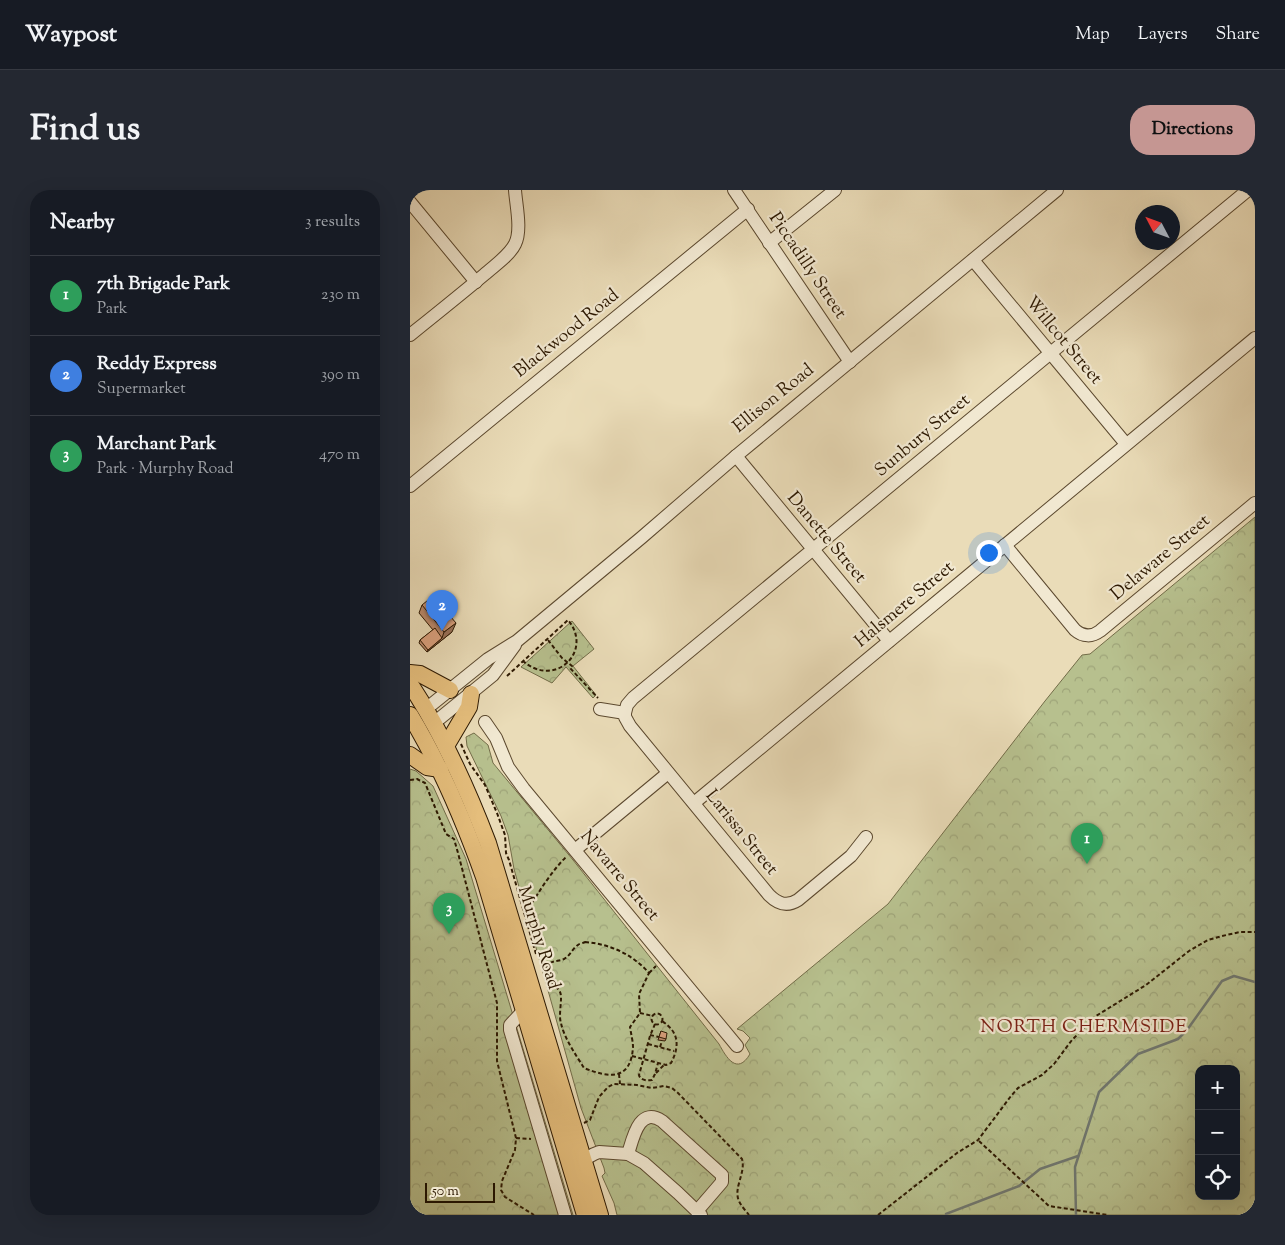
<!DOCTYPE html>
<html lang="en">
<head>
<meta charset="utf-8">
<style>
	:root { --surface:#171b24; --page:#242831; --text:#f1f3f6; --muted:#9ea1a6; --line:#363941; --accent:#c59692 }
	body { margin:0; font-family:"Sorts Mill Goudy",serif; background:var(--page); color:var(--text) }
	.controls { position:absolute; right:15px; bottom:15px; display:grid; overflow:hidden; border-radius:10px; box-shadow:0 5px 20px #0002 }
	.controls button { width:45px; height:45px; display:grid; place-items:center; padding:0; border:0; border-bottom:1px solid var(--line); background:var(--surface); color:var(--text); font:25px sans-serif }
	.compass { position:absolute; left:725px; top:15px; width:45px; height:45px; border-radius:50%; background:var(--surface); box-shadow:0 5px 20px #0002; rotate:311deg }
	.scale { position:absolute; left:15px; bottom:12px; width:70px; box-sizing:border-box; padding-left:5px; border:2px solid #2c1801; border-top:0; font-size:14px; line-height:18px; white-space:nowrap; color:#2c1801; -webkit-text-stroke:4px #f1e8d1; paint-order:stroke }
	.you { position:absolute; left:578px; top:362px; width:18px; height:18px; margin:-12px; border:4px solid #fff; border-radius:50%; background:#1a73e8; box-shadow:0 0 0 8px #1a73e833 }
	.badge { display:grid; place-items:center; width:32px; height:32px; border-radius:50%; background:var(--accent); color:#fff; font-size:16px; font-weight:700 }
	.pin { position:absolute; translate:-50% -41px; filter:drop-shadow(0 1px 2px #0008) }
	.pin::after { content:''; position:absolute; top:26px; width:18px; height:15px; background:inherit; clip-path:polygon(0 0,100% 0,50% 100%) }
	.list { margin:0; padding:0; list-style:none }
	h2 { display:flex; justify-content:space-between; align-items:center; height:65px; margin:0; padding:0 20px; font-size:21px }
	h2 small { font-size:16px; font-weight:400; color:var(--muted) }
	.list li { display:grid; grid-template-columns:32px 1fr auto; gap:15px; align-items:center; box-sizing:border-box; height:80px; padding:0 20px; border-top:1px solid var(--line) }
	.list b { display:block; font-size:19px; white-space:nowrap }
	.list p { margin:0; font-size:16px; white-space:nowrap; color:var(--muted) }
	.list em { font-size:16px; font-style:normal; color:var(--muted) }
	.icon { flex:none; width:28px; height:28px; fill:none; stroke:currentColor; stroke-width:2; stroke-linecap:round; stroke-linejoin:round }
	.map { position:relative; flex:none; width:845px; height:1025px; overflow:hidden; border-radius:20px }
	header { display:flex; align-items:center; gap:30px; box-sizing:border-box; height:70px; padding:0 25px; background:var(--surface); border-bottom:1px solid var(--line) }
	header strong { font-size:24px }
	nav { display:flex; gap:28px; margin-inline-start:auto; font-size:18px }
	.intro { display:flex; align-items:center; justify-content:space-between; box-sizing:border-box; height:120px; padding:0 30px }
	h1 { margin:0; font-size:35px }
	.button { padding:12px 22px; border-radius:20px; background:var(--accent); color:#111; font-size:18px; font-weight:700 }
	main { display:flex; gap:30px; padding:0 30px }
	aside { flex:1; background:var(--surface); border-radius:20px; box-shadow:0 5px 20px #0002 }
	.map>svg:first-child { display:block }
</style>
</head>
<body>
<header>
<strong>Waypost</strong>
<nav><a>Map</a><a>Layers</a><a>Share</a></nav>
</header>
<div class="intro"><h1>Find us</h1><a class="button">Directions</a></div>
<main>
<aside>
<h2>Nearby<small>3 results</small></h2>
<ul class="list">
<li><span class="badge" style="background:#2e9e5b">1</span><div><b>7th Brigade Park</b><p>Park</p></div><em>230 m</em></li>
<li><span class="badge" style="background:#3f7fe0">2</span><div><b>Reddy Express</b><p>Supermarket</p></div><em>390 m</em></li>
<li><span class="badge" style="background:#2e9e5b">3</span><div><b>Marchant Park</b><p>Park · Murphy Road</p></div><em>470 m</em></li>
</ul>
</aside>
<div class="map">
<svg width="845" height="1025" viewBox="0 0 845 1025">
	<defs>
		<pattern id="forest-crowns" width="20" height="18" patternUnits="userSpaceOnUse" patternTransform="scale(1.25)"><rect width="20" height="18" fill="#b7c08e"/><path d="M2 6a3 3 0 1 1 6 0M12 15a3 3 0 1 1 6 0" fill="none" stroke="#9ea479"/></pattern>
	</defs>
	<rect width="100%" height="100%" fill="#eadcb8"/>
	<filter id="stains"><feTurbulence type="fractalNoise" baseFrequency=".004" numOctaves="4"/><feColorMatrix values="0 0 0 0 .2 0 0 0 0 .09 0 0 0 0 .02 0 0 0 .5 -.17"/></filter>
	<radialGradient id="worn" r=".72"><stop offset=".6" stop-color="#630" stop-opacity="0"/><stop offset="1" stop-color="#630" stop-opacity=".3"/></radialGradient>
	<g fill="url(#forest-crowns)" stroke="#726c48" fill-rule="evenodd">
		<path d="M845,327V1025H207L204,1013L192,986L195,983L194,978L171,918L104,679L98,645L91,626L57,556L56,547L64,543L78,555L83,573L163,670L309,854C316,867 327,886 340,864L335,855L340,848L333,841L327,839L478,714L635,511L672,465L680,464ZM789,879H826V1006H789Z"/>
		<path d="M162,431L184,459L163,476L186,505L183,508L156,477L142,493L111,477Z"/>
		<path d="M0,579L6,581L23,596L56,669L163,1025H0Z"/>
	</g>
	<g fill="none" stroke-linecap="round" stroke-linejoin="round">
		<g stroke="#707871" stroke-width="2.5">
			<path d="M536,1024L609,996L630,979L668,966"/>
			<path d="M666,1025L665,977L689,902L728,864L768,849L777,840L812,791L824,786L845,792"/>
		</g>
		<defs>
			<g id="minor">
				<path d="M324,0L440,172"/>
				<path d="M0,12L66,92"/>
				<path d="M359,53L425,0"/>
				<path d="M563,70L716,254"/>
				<path d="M0,145C25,125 50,105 75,84C85,75 99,66 105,54C112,40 106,15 105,0"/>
				<path d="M326,266L479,451"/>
				<path d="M0,296L338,19"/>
				<path d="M595,355L665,440C673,447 682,447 690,441L845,313"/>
				<path d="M16,519L78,469L107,451L231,348L326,266L647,0"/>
				<path d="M190,519L215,523V527L220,536L359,705C368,714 377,717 388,710L441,666L456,647"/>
				<path d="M215,523L217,515L223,508L838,0"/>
				<path d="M75,532L86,548L98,577L114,599L327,856"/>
				<path d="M24,533L83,485L105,455"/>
				<path d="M284,613L845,148"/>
				<path d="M165,660L258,583"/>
				<path d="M114,820L100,835V840L155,1025"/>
				<path d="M218,964C223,948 229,916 252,931L312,985V992L287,1021"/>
				<path d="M168,976L173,970L184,964L189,962L218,964L234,973L268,1003L291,1025"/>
			</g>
			<g id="major">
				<path d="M0,483L10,484L40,500"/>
				<path d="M0,494C33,544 57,598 78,653L190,1025"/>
				<path d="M0,525C31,576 54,631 74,687L175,1025"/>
				<path d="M36,556L59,517L61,504"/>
				<path d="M0,565L17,577L30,579"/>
			</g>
		</defs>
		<use href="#minor" stroke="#5c492f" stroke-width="14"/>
		<use href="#major" stroke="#2c1801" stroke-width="18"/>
		<g stroke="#2c1801" stroke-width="2" stroke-dasharray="4 2.5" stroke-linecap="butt">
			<path d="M138,450L152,468L162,476L160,478L188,508"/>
			<path d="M97,486L158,430C184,461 145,499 113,471"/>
			<path d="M51,554L60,574L75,595L87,623L95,645L96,663L99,670L126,764"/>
			<path d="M0,590L7,589L15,593L36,644L44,649L48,663L87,813V871L106,948L105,960L92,991L91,1000L95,1007L124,1025"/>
			<path d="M114,722L118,720C121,717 121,713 124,710C133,695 144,679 156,667"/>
			<path d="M175,752C200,754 222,764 239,783L229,804L230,823L220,837C221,844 223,851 223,857C221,891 199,888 174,878C166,865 154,848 151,833C148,825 153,808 150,802C146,794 134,791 136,780C137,770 147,772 154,769C160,766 162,759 168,755C168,754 174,753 175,752Z"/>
			<path d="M239,783L246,776"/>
			<path d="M230,823L243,826"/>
			<circle cx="247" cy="829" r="5.5"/>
			<path d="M245,834L240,846L229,885C230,890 237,891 242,890L245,884L248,873"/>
			<path d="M240,845L249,847"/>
			<path d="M238,854L264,861"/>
			<path d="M250,857L252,851"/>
			<path d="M222,866L256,875L261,873C270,856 269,842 252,831"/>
			<path d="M246,883L255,874"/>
			<path d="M209,884L210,894"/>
			<path d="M174,933L180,930L189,907L198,897L204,894L227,895L242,898L254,896L262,898L268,903L332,969C336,983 323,998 329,1011C331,1016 336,1021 339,1025"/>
			<path d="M106,948L121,949"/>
			<path d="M569,951L639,1016L698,1025"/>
			<path d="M468,1025L547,963L568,950L601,906L608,898L632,885L644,874L662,850L686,826L736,795L779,761L798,750L812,746L830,742H845"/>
		</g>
		<use href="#minor" stroke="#f1e8d1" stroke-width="12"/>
		<use href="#major" stroke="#e5be7c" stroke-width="16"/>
	</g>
	<g fill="#bc8a6c" stroke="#2c1801">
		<path d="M12,415L42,442L17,462L9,453L10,450L23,440L9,423Z"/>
		<path d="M251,841L256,849L255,851L248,850Z"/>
	</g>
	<path fill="#997158" stroke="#2c1801" d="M46,433L42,442L17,462L18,460L32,448L34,442Z"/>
	<g fill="#dba17e" stroke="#2c1801">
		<path d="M23,406L46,433L34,442L12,415Z"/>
		<path d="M25,438L32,448L18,460L10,450Z"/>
		<path d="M251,841L257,843L256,849L249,847Z"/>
	</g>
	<g text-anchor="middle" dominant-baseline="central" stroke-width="4.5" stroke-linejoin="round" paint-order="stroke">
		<g font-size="18" fill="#2c1801" stroke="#f1e8d1">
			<text transform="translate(397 76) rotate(56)">Piccadilly Street</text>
			<text transform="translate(157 144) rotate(-39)">Blackwood Road</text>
			<text transform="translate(653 151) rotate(50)">Willcot Street</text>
			<text transform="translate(364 209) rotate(-39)">Ellison Road</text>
			<text transform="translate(513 246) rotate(-40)">Sunbury Street</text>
			<text transform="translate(416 348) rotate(50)">Danette Street</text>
			<text transform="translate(751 368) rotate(-40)">Delaware Street</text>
			<text transform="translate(495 415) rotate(-40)">Halsmere Street</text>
			<text transform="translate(331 643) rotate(51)">Larissa Street</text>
			<text transform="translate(209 686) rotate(50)">Navarre Street</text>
			<text transform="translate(128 748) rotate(73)">Murphy Road</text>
		</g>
		<g font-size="19" letter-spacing="1" fill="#7a1f14" stroke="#f1e8d1">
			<text x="674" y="837">NORTH CHERMSIDE</text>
		</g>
	</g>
	<rect width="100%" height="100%" filter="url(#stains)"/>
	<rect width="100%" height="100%" fill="url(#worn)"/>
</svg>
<div class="controls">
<button>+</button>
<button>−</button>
<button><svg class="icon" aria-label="locate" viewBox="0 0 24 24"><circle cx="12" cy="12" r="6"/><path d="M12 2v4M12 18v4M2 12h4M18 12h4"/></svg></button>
</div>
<svg class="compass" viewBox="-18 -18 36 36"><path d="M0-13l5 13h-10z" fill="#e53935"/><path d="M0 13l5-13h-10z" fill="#9ea1a6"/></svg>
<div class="scale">50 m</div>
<div class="you"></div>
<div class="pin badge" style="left:677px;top:674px;background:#2e9e5b">1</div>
<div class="pin badge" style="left:32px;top:441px;background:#3f7fe0">2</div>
<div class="pin badge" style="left:39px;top:744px;background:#2e9e5b">3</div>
</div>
</main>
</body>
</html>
